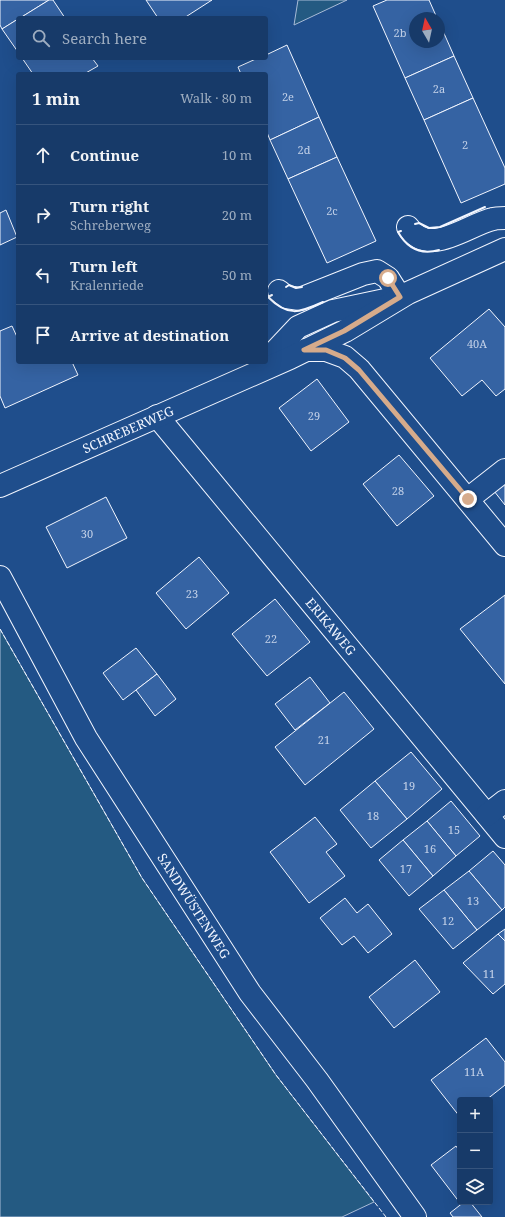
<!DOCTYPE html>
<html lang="en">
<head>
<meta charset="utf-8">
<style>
	:root { --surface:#173a69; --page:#20416f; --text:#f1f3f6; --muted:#9eadc0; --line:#36547d }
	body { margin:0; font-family:"Noto Serif",serif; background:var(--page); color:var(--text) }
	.controls { position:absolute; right:12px; bottom:12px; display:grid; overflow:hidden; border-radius:4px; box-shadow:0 4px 16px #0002 }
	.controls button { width:36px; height:36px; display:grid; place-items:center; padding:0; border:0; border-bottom:1px solid var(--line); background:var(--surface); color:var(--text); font:20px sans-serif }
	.compass { position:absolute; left:409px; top:12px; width:36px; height:36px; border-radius:50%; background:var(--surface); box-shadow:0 4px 16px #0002; rotate:351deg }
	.stop { position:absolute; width:12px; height:12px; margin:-9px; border:3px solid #d6ab8b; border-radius:50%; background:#fff }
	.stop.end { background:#d6ab8b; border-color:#fff; box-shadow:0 1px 4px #0008 }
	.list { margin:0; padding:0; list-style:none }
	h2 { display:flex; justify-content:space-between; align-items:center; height:52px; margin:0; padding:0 16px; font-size:17px }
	h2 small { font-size:13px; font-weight:400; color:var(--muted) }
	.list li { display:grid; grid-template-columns:26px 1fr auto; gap:12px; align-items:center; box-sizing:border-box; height:60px; padding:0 16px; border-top:1px solid var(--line) }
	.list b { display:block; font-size:15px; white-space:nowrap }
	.list p { margin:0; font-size:13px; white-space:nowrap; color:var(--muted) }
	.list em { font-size:13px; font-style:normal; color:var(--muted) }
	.icon { flex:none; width:22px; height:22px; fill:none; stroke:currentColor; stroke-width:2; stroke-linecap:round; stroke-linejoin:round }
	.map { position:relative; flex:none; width:505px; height:1217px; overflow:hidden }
	.search { position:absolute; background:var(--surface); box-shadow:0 4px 16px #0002; left:16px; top:16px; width:252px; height:44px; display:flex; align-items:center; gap:10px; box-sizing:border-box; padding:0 14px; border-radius:4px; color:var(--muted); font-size:15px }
	.panel { position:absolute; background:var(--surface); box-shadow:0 4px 16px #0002; left:16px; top:72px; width:252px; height:292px; border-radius:4px }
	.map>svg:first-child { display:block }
</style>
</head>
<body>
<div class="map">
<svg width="505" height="1217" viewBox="0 0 505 1217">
	<rect width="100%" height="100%" fill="#1f4e8c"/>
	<g fill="#245a82" stroke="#a8bbd7">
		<path d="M298,0H347L294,25Z"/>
		<path d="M0,629L142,878L276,1075L374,1202L342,1217H0Z"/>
	</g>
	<g fill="#3563a3" stroke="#f2f6ff">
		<path d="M0,0H49L20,18H18V19L2,29L0,25Z"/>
		<path d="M49,0H53L65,18H20Z"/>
		<path d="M146,0H212L184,18H158Z"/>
		<path d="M387,0H429L437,18H415V42H439V22L454,56L405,78L373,6Z"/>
		<path d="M18,19V52L2,29Z"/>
		<path d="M287,45L319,117L270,140L266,130V74H241L238,67L258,58H266V55Z"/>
		<path d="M454,56L473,98L424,120L405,78Z"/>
		<path d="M22,58H92L98,66L84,74H33Z"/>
		<path d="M473,98L505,168V184L461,203L424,120Z"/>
		<path d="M319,117L337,157L288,179L270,140Z"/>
		<path d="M337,157L376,241L327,263L288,179Z"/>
		<path d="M6,210L17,237L0,245V213Z"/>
		<path d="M489,309L505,327V389L496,396L482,380L462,396L430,358Z"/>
		<path d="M12,326L18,339V362H72L78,375L5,408L0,396V331Z"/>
		<path d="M317,379L349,422L311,451L279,408Z"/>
		<path d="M399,455L434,496L397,526L363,484Z"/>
		<path d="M505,482V505L494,491Z"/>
		<path d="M106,497L127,538L67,568L46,527Z"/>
		<path d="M199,557L229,593L186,629L156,593Z"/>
		<path d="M505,595V684L460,629Z"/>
		<path d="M275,599L310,642L267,676L232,634Z"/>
		<path d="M136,648L157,674L123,700L103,673Z"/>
		<path d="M157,674L176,699L155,716L136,690Z"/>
		<path d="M310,677L330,703L295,730L275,704Z"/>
		<path d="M344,692L374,729L305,785L275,747Z"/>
		<path d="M411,752L442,789L407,819L375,781Z"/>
		<path d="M375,781L407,819L371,848L340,810Z"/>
		<path d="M451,801L480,836L456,856L427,821Z"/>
		<path d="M315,817L337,844L326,852L345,876L309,903L270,852Z"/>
		<path d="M427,821L456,856L433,876L403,840Z"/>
		<path d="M403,840L433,876L409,896L379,860Z"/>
		<path d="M493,851L505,865V907L502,910L469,871Z"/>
		<path d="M469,871L502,910L477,930L444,890Z"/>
		<path d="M444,890L477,930L453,949L419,909Z"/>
		<path d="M345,898L357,913L368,904L392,934L368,953L354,936L342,945L320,918Z"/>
		<path d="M505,929V941L498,934Z"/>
		<path d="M498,934L505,941V984L493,994L463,963Z"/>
		<path d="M415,960L440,992L394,1028L369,997Z"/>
		<path d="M486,1038L505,1062V1085L486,1100H460V1117L431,1080Z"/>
		<path d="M456,1146L460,1152V1203L431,1165Z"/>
		<path d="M464,1202H470L482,1217H453L450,1213Z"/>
	</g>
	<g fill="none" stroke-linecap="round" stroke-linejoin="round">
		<defs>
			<g id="minor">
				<path d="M408,227C429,258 467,225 493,219C496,218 501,218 505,218"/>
				<path d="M279,291L286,297L300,299L363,274L377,271L388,278L400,297"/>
				<path d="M306,350H326L345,357L359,369L505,545"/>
				<path d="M266,361L298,327L333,311L385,300"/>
				<path id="s1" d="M157,416L505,837"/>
				<path id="s2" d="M0,486L290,358L345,331L408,293L505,249"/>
				<path d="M468,499L505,470"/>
				<path id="s3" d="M0,577L86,738L250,993L317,1080L415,1217"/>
				<path d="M487,815L505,801"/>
			</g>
		</defs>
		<use href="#minor" stroke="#f2f6ff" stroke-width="24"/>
		<use href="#minor" stroke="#1f4e8c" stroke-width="22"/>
		<path stroke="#f2f6ff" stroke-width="1" stroke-dasharray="5 2" stroke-linecap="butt" d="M0,629L142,878L276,1075L386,1217"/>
		<g stroke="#f2f6ff" stroke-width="2">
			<path d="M415,224L419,223L429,228L440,227L485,207"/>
			<path d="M401,231L398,232C407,248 421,255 439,250"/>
			<path d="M286,287L289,285L296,288L302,287"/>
			<path d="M272,295L268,297C288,317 299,313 323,302"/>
		</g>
	</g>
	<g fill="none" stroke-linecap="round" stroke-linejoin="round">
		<path stroke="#d6ab8b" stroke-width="5" d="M388,278L400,297L344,331L304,350H326L345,358L359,370L468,499"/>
	</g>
	<g text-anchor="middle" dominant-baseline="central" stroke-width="3" stroke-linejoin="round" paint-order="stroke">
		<g font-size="11" fill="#c3d1e8">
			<text x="400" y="32">2b</text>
			<text x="439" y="88">2a</text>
			<text x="288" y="96">2e</text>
			<text x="465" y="144">2</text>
			<text x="304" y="149">2d</text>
			<text x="332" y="210">2c</text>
			<text x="477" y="343">40A</text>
			<text x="314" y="415">29</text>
			<text x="398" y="490">28</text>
			<text x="87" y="533">30</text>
			<text x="192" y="593">23</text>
			<text x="271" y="638">22</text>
			<text x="324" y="739">21</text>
			<text x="409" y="785">19</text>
			<text x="373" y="815">18</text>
			<text x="454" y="829">15</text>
			<text x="430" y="848">16</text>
			<text x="406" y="868">17</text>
			<text x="473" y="900">13</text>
			<text x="448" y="920">12</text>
			<text x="489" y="973">11</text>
			<text x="474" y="1071">11A</text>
		</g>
		<g font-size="13" fill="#f2f6ff" stroke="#1f4e8c">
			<text stroke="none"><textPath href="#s2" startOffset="140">SCHREBERWEG</textPath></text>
			<text stroke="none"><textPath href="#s1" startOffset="273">ERIKAWEG</textPath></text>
			<text stroke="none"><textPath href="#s3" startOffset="382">SANDWÜSTENWEG</textPath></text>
		</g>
	</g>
</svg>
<div class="controls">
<button>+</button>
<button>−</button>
<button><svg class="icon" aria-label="layers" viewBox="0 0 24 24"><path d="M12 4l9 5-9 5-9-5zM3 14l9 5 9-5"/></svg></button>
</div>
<svg class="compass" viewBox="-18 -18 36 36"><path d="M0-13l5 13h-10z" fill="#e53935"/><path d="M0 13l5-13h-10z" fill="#9eadc0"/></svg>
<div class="stop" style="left:388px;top:278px"></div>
<div class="stop end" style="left:468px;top:499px"></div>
<div class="search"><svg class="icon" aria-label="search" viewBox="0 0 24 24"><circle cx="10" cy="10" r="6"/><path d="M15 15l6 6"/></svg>Search here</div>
<section class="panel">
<h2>1 min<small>Walk · 80 m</small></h2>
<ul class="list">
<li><svg class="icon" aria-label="ahead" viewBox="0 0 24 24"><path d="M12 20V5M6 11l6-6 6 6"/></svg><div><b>Continue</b></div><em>10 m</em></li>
<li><svg class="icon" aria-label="right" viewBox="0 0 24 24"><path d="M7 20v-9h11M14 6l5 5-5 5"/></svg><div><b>Turn right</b><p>Schreberweg</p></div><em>20 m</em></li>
<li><svg class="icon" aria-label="left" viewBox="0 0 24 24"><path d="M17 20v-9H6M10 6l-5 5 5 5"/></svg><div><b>Turn left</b><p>Kralenriede</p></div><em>50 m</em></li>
<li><svg class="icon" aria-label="arrive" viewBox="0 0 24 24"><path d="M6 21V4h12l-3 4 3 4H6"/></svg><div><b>Arrive at destination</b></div></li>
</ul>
</section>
</div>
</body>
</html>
